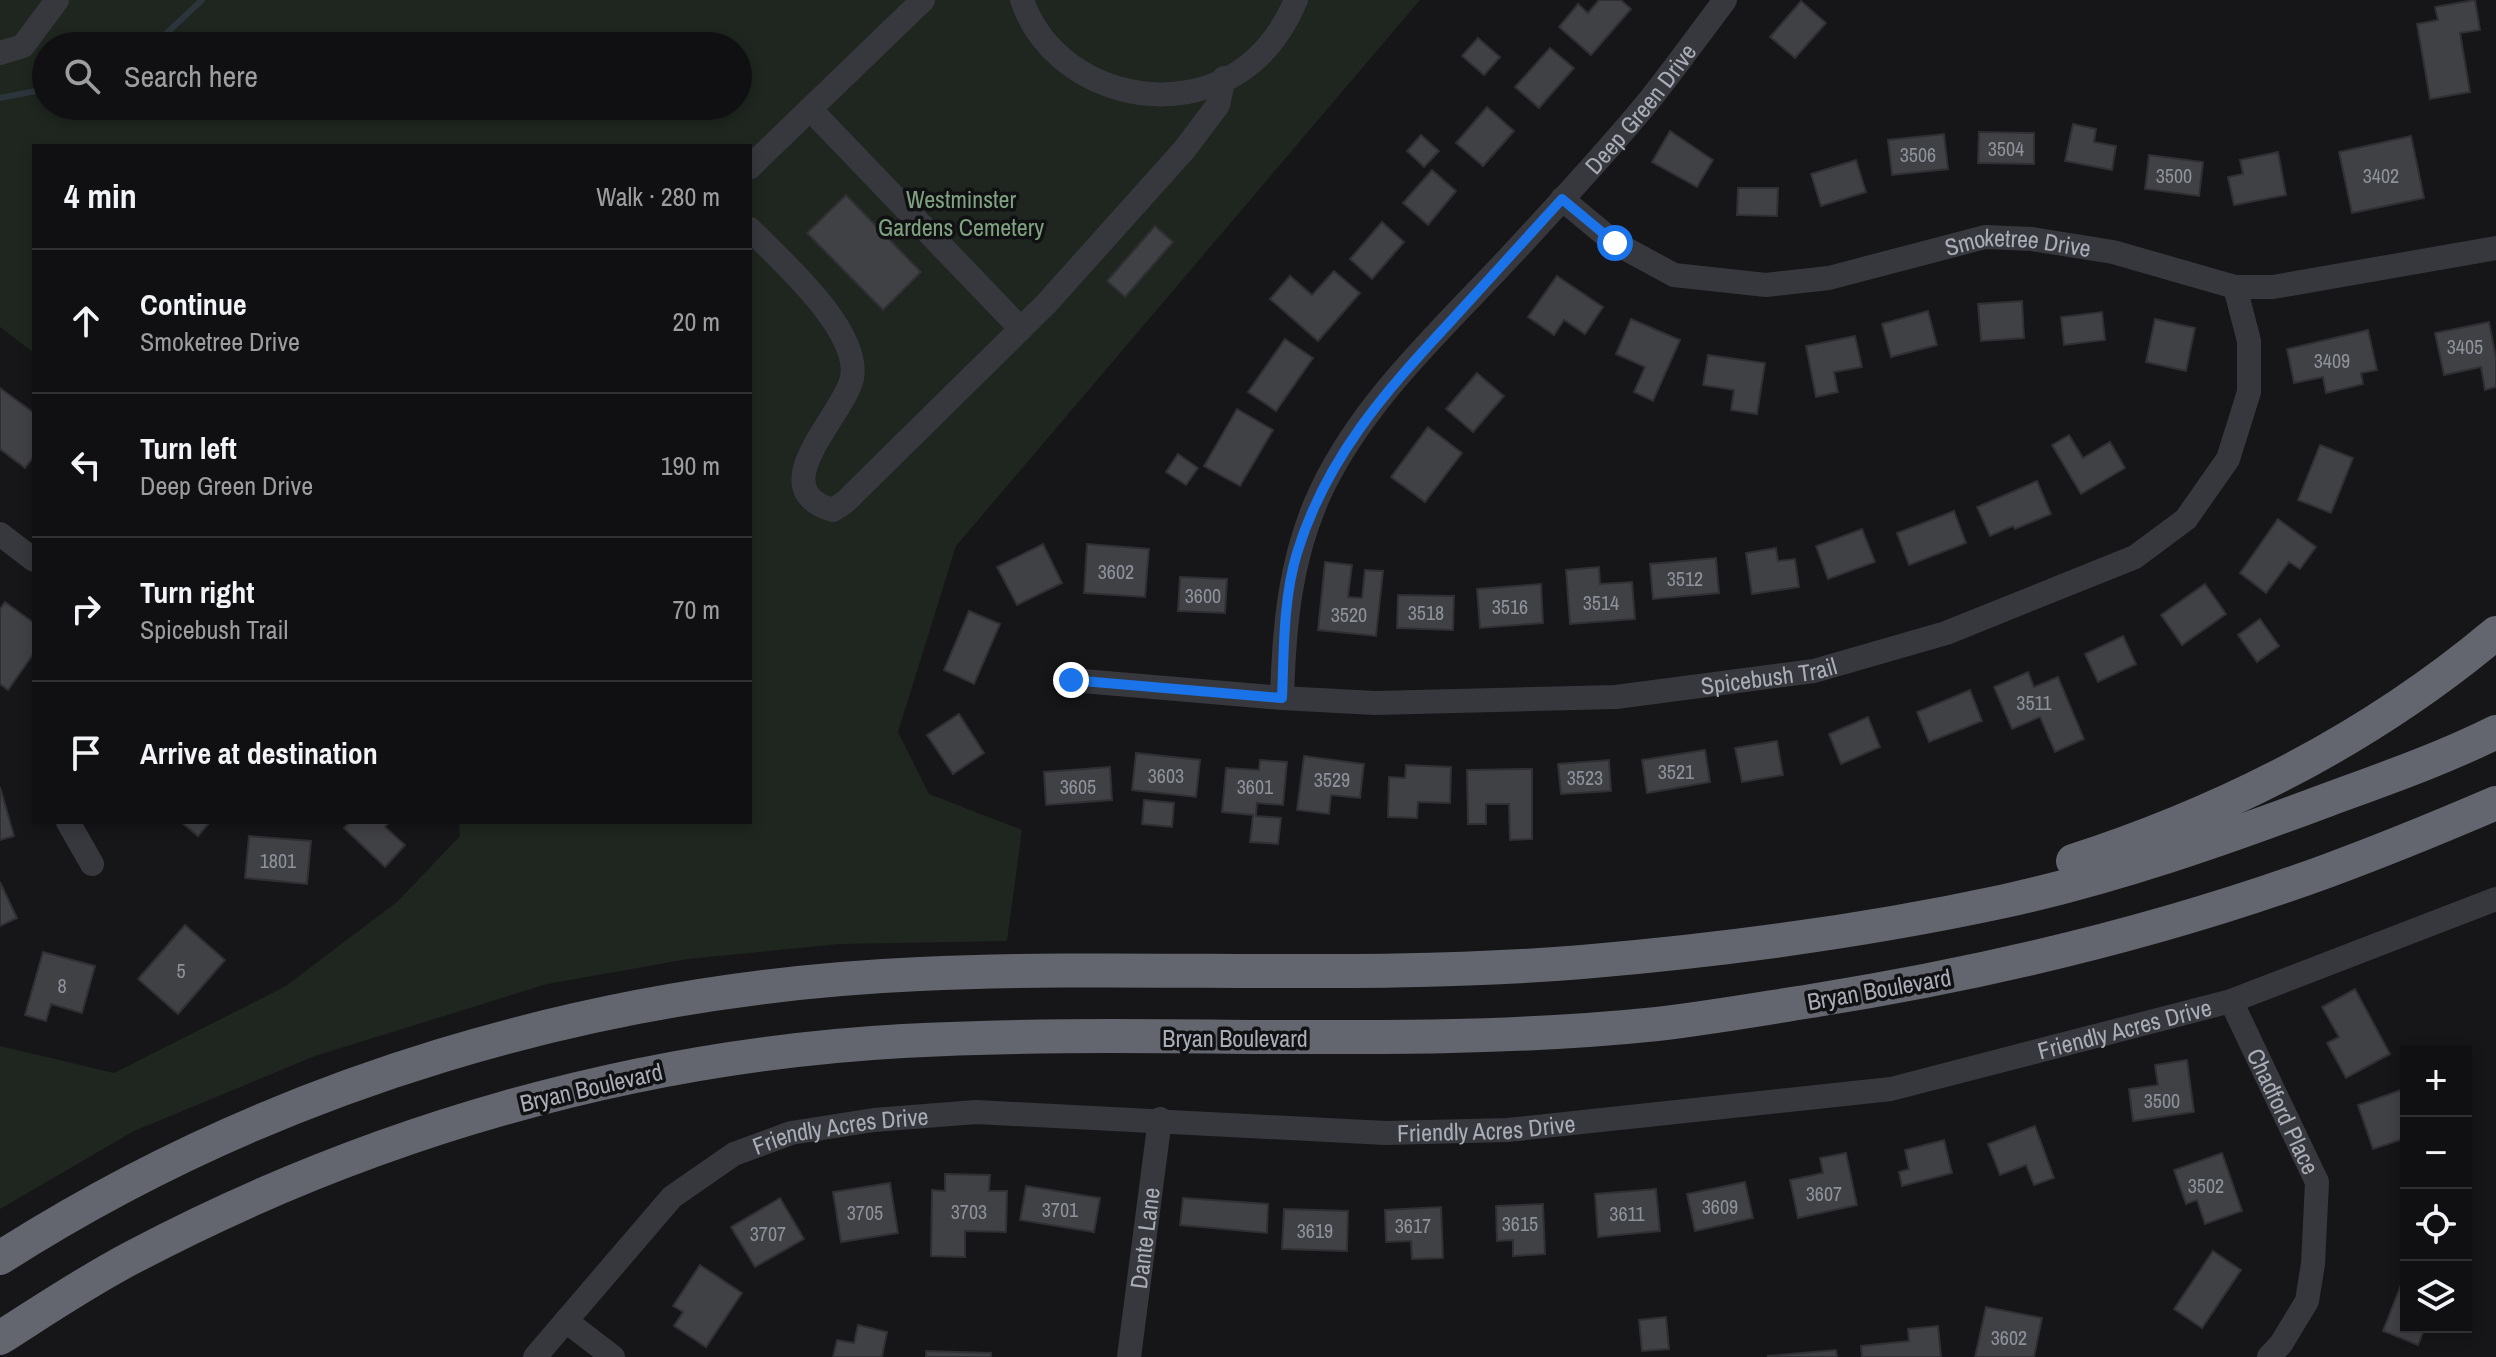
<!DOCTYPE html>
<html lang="en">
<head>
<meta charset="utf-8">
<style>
	:root { --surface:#101012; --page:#1e1e20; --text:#f1f3f6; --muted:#9c9d9f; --line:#303032 }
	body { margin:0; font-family:"Archivo Narrow",sans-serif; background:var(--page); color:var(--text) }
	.controls { position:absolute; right:24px; bottom:24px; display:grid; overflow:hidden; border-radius:0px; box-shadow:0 4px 12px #0003 }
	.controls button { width:72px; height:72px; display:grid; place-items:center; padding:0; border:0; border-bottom:2px solid var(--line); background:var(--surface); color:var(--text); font:40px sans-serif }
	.stop { position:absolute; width:24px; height:24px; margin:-18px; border:6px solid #1a73e8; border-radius:50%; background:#fff }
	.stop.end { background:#1a73e8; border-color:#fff; box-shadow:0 2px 8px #0008 }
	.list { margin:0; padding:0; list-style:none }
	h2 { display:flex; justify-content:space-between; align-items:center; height:104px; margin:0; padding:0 32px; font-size:34px }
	h2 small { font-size:26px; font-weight:400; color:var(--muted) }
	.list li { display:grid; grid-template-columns:52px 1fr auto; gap:24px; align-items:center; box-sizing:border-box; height:144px; padding:0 32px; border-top:2px solid var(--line) }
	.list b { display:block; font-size:30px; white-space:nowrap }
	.list p { margin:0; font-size:26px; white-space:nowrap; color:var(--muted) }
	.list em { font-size:26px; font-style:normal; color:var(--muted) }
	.icon { flex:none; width:44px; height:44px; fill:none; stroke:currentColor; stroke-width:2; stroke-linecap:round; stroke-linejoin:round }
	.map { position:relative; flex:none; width:2496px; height:1357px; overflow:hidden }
	.search { position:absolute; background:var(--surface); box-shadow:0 4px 12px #0003; left:32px; top:32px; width:720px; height:88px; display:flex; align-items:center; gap:20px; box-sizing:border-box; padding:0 28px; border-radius:44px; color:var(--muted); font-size:30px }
	.panel { position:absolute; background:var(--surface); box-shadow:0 4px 12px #0003; left:32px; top:144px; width:720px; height:680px; border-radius:0px }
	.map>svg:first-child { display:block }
</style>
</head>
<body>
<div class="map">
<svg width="2496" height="1357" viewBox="0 0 2496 1357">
	<rect width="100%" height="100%" fill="#161618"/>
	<path fill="#1e261f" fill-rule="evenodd" d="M0,0H1420L956,546L898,732L929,794L1022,830L1007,941L839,944L688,959L547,984L315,1056L134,1131L0,1209V1046L114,1073L286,986L398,901L460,836L459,822H750V146H34V353L0,327ZM46,46H738V106H46Z"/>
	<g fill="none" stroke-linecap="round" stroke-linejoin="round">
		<g stroke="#2c353c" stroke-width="6">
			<path d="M153,46L202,0"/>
			<path d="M0,98L46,89"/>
		</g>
	</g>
	<g fill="#404145" stroke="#303034" stroke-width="2">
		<path d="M1599,0H1621L1631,9L1591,55L1559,27L1578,4L1588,13Z"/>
		<path d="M2475,0L2480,30L2460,33L2470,92L2430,99L2417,24L2438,20L2435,7Z"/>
		<path d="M1801,1L1826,23L1795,58L1770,37Z"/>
		<path d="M1478,38L1500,57L1484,75L1462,56Z"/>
		<path d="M1550,48L1574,68L1539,108L1515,87Z"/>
		<path d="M1487,107L1514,131L1483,166L1456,143Z"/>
		<path d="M2073,124L2096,129L2094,142L2116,146L2112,170L2065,161Z"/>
		<path d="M1670,131L1713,160L1697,187L1652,162Z"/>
		<path d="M1979,132L2034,133V164L1978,163Z"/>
		<path d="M1944,134L1948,169L1892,175L1888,140Z"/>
		<path d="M1421,135L1439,151L1424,167L1407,151Z"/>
		<path d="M2411,136L2424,198L2352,213L2339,152Z"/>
		<path d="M2278,152L2286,195L2234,205L2228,177L2243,174L2240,160Z"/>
		<path d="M2149,155L2203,162L2199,196L2145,189Z"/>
		<path d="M1856,160L1866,192L1821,206L1811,174Z"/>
		<path d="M1432,170L1456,191L1428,225L1403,203Z"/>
		<path d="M1738,188H1778L1777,216L1737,215Z"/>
		<path d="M846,195L921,272L883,310L807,233Z"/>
		<path d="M1382,222L1404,242L1372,279L1350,259Z"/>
		<path d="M1155,226L1173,242L1125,297L1107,281Z"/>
		<path d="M1334,271L1360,293L1318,341L1270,299L1290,276L1312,295Z"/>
		<path d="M1557,276L1603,307L1585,334L1564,320L1554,335L1528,317Z"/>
		<path d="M2022,301L2024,338L1981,341L1978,304Z"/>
		<path d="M1928,311L1937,345L1891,357L1882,324Z"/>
		<path d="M2102,312L2105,340L2064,345L2061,317Z"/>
		<path d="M1631,319L1680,340L1653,401L1634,392L1645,367L1616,354Z"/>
		<path d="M2155,319L2195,328L2186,371L2146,362Z"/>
		<path d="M2489,322L2496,358V387L2485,390L2481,367L2444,375L2435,333Z"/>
		<path d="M2368,330L2377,370L2361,373L2363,384L2326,393L2323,377L2294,383L2287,349Z"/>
		<path d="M1855,336L1862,367L1834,372L1838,392L1816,397L1806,346Z"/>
		<path d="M1285,339L1313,358L1276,411L1248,392Z"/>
		<path d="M1708,355L1765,363L1757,414L1731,410L1734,390L1703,385Z"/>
		<path d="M1477,373L1504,396L1473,432L1446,409Z"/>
		<path d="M0,388L34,413V456L25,468L0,449Z"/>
		<path d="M1237,409L1273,430L1240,486L1204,466Z"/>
		<path d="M1428,427L1462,453L1425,502L1391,477Z"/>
		<path d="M2069,435L2083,458L2110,442L2125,468L2081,494L2052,445Z"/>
		<path d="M2320,445L2353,458L2331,513L2298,500Z"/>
		<path d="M1178,454L1198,468L1186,485L1166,472Z"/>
		<path d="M2037,481L2051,514L2015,529L2013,526L1990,536L1977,507Z"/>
		<path d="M1954,511L1966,543L1909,565L1897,533Z"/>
		<path d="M2278,519L2316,547L2300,569L2289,562L2266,593L2240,573Z"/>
		<path d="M1862,529L1875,562L1828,579L1816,546Z"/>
		<path d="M1043,544L1062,583L1017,605L997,567Z"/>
		<path d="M1087,544L1149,549L1145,597L1084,593Z"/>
		<path d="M1776,548L1778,561L1795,559L1799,587L1752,594L1746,553Z"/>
		<path d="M1716,558L1719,593L1653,599L1650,564Z"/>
		<path d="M1325,562L1352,565L1348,597L1362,598L1365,570L1383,571L1376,636L1318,630Z"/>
		<path d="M1599,567L1600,584L1632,582L1635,619L1570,624L1566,570Z"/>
		<path d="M1180,577L1227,579L1225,613L1178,611Z"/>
		<path d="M1541,584L1543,623L1480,628L1477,589Z"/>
		<path d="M2205,584L2226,614L2182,645L2161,615Z"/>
		<path d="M1398,595L1454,596L1453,630L1397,628Z"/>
		<path d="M5,602L34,623V653L8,690L0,684V609Z"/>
		<path d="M969,611L1000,624L974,684L944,670Z"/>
		<path d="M2260,619L2279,646L2257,662L2238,635Z"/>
		<path d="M2123,636L2136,664L2098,682L2085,654Z"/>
		<path d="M2028,672L2034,687L2058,677L2084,739L2055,752L2040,717L2012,729L1994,687Z"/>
		<path d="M1970,690L1982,721L1929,742L1917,712Z"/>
		<path d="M959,714L984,753L953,774L927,735Z"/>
		<path d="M1868,717L1880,747L1841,764L1829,734Z"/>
		<path d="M1777,741L1783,775L1742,782L1735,748Z"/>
		<path d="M1705,750L1710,782L1647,793L1642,760Z"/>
		<path d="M1136,753L1200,760L1196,797L1132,790Z"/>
		<path d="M1304,756L1364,764L1360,798L1331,795L1329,814L1297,810Z"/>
		<path d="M1260,760L1287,762L1283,805L1257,803L1256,816L1281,818L1278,844L1250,842L1253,815L1222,812L1226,768L1259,770Z"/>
		<path d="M1609,760L1611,791L1561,794L1558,764Z"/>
		<path d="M1406,765L1451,767L1450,803L1418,802L1417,818L1388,817L1389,777L1405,778Z"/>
		<path d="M1110,767L1112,800L1046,805L1044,772Z"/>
		<path d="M1532,769V839L1510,840L1509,804H1486V824H1468L1467,770Z"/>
		<path d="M0,787L14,836L0,840Z"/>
		<path d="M1144,800L1174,803L1172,827L1142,824Z"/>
		<path d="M181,822H210L198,836Z"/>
		<path d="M350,822H389L385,827L405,845L385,867L344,828Z"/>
		<path d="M249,836L311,841L307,884L245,878Z"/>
		<path d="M0,882L17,918L0,926Z"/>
		<path d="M185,925L225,960L178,1014L138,979Z"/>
		<path d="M43,952L95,966L82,1013L51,1004L46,1021L25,1015Z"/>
		<path d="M2355,989L2390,1054L2346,1078L2327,1043L2339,1037L2322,1007Z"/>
		<path d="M2187,1060L2194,1112L2133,1121L2129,1089L2158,1085L2155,1065Z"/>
		<path d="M2404,1089L2406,1138L2373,1149L2358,1105Z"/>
		<path d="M2035,1126L2054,1178L2034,1185L2026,1165L2000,1175L1988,1144Z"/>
		<path d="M1944,1140L1952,1173L1902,1186L1899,1172L1909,1169L1905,1150Z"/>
		<path d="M1846,1153L1857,1205L1798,1218L1790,1180L1823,1173L1820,1158Z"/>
		<path d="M2222,1153L2242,1211L2205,1224L2197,1200L2186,1204L2174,1170Z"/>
		<path d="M945,1174L990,1175L989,1191H1007L1006,1232L965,1231V1257L931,1256L932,1190L945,1191Z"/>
		<path d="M1745,1182L1753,1218L1695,1231L1687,1194Z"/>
		<path d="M890,1183L898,1233L841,1242L833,1192Z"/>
		<path d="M2401,1185H2406V1255Z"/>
		<path d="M1026,1186L1100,1198L1094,1232L1020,1220Z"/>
		<path d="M1656,1189L1660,1231L1598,1237L1595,1194Z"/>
		<path d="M780,1198L804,1239L755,1267L731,1227Z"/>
		<path d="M1183,1198L1268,1204L1267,1233L1180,1225Z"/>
		<path d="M1543,1204L1545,1254L1513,1256V1240L1497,1241L1496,1206Z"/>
		<path d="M1441,1207L1443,1258L1412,1259L1411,1241L1386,1242L1385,1210Z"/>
		<path d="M1284,1209L1348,1211L1347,1251L1282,1249Z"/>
		<path d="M2213,1251L2241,1270L2202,1328L2174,1309Z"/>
		<path d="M700,1265L742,1293L706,1347L674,1326L683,1312L673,1306Z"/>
		<path d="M2403,1280L2406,1281V1327H2425L2418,1345L2383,1331Z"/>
		<path d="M1986,1307L2042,1318L2034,1357H1975Z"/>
		<path d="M1666,1317L1669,1349L1642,1351L1639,1320Z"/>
		<path d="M858,1325L887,1332L882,1357H833L837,1340L854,1343Z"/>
		<path d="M1938,1326L1941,1357H1862L1861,1346L1909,1341L1908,1329Z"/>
		<path d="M1836,1350L1837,1357H1768V1356Z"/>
		<path d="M926,1351L991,1353V1357H926Z"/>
	</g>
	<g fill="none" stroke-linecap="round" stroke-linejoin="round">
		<g stroke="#37383d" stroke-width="24">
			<path d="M1022,0C1053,91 1175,124 1250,64C1271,47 1286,24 1296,0"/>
			<path d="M0,53L23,46L57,0"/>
			<path d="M810,109L1021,329"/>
			<path d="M750,167L923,0"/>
			<path id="s1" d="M1562,199L1615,243L1674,275L1766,285L1829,278L1985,237L2032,239L2113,252L2235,287H2273L2496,248"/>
			<path d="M750,229C780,260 861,330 852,378C844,416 760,489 833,510L845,502L1046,304L1184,150L1218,105L1224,78"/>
			<path d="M0,534L34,560"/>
			<path id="s2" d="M1071,680L1282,698L1375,703L1616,697L1814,671L1946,633L2135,557L2186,519L2228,459L2249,392V341L2235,287"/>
			<path id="s3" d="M1282,698C1284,626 1290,557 1321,491C1365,398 1446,326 1515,251C1561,201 1609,150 1652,97C1677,65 1701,32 1725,0"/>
			<path d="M68,822L92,864"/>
			<path id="s4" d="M2231,1001L2317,1182L2313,1264L2307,1301L2281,1344L2269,1357"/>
			<path d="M566,1321L613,1357"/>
			<path id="s5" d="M535,1357L672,1197L734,1154L791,1133L874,1120L976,1112L1386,1133L1508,1130L1891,1089L2231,1001L2496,899"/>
			<path id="s6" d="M1129,1357L1160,1119"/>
		</g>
		<g stroke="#63666e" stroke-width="34">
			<path d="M2073,861C2227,811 2372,737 2496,633"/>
			<path d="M0,1258C273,1083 597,988 920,974C1140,964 1362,980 1582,962C1724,950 1866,931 2005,901C2115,877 2223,839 2327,800C2384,779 2442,759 2496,732"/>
			<path d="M0,1338C44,1310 87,1281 133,1257C372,1131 634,1056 903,1041C1154,1027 1406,1050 1657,1024C1709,1018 1760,1009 1811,1001C1987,973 2160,932 2327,871C2384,850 2440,827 2496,803"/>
		</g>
	</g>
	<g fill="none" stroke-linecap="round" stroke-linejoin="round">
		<path stroke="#1a73e8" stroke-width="10" d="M1071,680L1282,698C1284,651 1283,599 1297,553C1326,458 1385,392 1451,321C1488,280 1525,240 1562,199L1615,243"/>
	</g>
	<g text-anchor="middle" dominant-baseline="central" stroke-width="7" stroke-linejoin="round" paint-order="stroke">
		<g font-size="20" fill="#8e929b">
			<text x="2006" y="148">3504</text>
			<text x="1918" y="154">3506</text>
			<text x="2174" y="175">3500</text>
			<text x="2381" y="175">3402</text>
			<text x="2465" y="346">3405</text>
			<text x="2332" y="360">3409</text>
			<text x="1116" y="571">3602</text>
			<text x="1685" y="578">3512</text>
			<text x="1203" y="595">3600</text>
			<text x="1601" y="602">3514</text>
			<text x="1510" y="606">3516</text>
			<text x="1426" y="612">3518</text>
			<text x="1349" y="614">3520</text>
			<text x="2034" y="702">3511</text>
			<text x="1676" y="771">3521</text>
			<text x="1166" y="775">3603</text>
			<text x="1585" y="777">3523</text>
			<text x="1332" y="779">3529</text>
			<text x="1078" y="786">3605</text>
			<text x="1255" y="786">3601</text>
			<text x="278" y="860">1801</text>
			<text x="181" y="970">5</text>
			<text x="62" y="985">8</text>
			<text x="2162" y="1100">3500</text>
			<text x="2206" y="1185">3502</text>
			<text x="1824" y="1193">3607</text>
			<text x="1720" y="1206">3609</text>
			<text x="1060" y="1209">3701</text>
			<text x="969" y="1211">3703</text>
			<text x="865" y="1212">3705</text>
			<text x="1627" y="1213">3611</text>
			<text x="1520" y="1223">3615</text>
			<text x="1413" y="1225">3617</text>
			<text x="1315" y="1230">3619</text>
			<text x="768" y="1233">3707</text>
			<text x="2009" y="1337">3602</text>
		</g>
		<g font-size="24" fill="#a8adb8" stroke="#111113">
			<text stroke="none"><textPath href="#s3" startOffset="712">Deep Green Drive</textPath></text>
			<text stroke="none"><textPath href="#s1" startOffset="486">Smoketree Drive</textPath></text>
			<text stroke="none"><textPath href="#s2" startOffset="700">Spicebush Trail</textPath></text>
			<text transform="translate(1879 989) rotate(-10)">Bryan Boulevard</text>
			<text stroke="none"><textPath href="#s5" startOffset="1692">Friendly Acres Drive</textPath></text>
			<text x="1235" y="1038">Bryan Boulevard</text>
			<text transform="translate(591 1087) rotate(-13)">Bryan Boulevard</text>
			<text stroke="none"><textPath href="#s4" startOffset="122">Chadford Place</textPath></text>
			<text stroke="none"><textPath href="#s5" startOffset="1044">Friendly Acres Drive</textPath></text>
			<text stroke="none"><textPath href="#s5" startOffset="396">Friendly Acres Drive</textPath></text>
			<text stroke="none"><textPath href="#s6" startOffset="120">Dante Lane</textPath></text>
		</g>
		<g font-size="24" fill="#7fa381" stroke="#111113">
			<text x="961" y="199">Westminster<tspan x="961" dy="28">Gardens Cemetery</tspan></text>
		</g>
	</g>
</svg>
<div class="controls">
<button>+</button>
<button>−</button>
<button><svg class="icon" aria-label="locate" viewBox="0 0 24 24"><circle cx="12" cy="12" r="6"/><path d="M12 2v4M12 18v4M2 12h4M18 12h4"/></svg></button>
<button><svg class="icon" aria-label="layers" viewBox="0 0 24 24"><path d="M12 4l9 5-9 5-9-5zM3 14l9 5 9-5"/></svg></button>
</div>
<div class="stop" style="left:1615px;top:243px"></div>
<div class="stop end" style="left:1071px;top:680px"></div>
<div class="search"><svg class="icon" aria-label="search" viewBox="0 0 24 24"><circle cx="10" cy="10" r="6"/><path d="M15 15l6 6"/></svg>Search here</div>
<section class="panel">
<h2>4 min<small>Walk · 280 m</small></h2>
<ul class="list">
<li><svg class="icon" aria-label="ahead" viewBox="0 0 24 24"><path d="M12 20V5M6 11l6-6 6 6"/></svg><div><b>Continue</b><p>Smoketree Drive</p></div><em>20 m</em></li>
<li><svg class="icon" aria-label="left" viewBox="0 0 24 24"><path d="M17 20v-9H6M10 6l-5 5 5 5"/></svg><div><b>Turn left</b><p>Deep Green Drive</p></div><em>190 m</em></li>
<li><svg class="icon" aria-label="right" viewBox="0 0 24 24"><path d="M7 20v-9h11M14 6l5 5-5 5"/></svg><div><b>Turn right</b><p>Spicebush Trail</p></div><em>70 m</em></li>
<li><svg class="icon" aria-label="arrive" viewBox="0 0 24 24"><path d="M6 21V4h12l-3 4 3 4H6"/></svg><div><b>Arrive at destination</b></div></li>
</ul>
</section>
</div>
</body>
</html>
